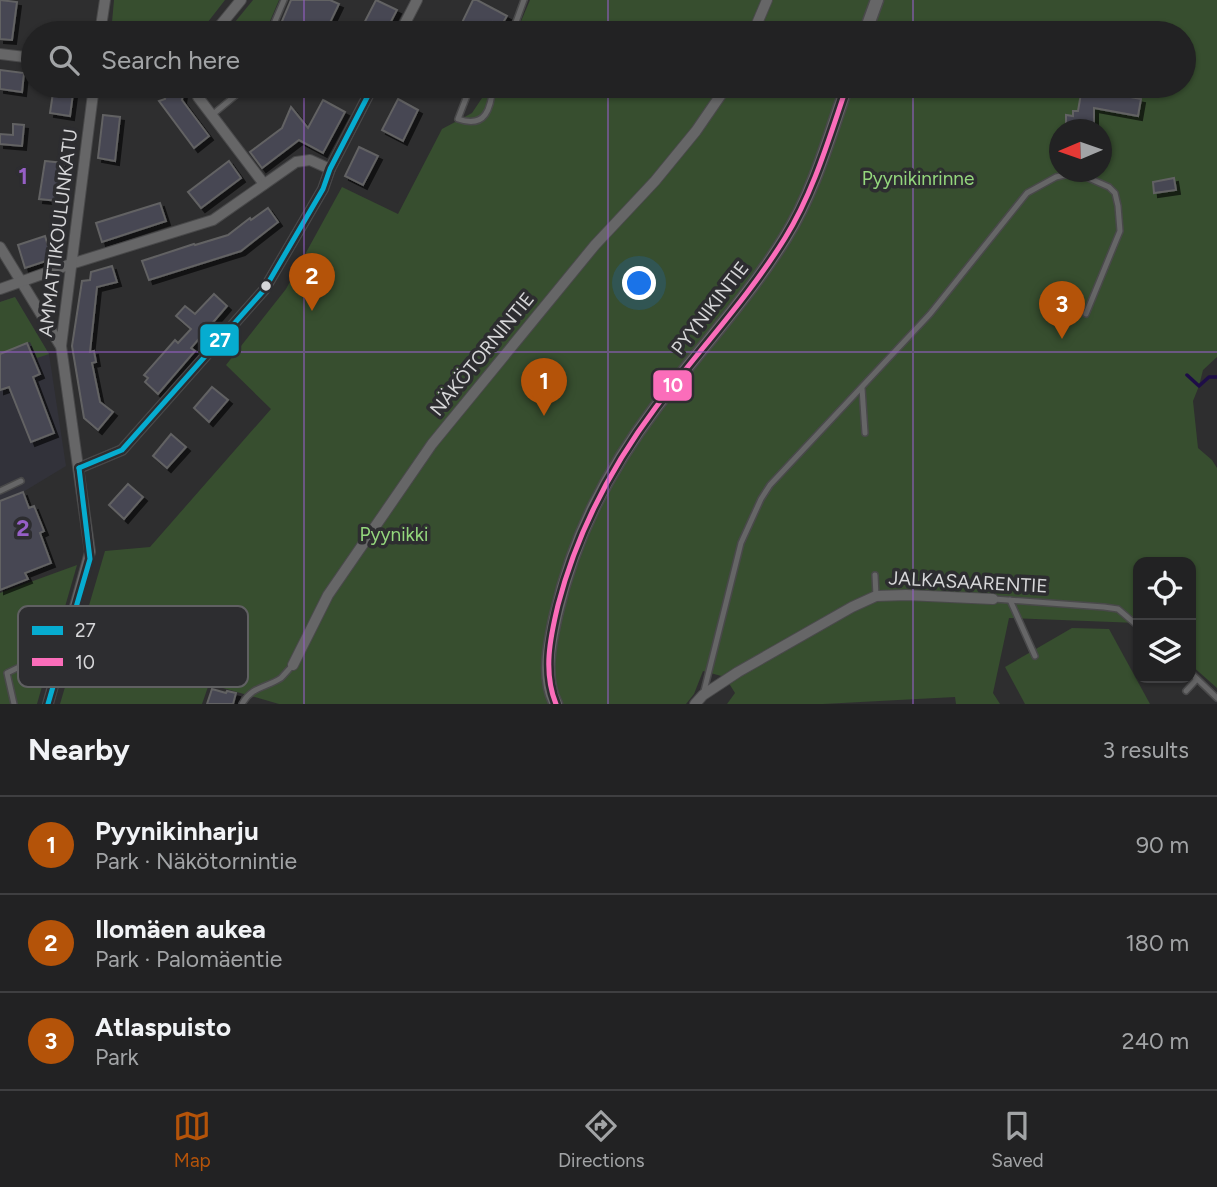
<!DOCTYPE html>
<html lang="en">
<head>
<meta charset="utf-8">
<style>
	:root { --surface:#222223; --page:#2e2f30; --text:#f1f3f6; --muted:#a2a4a6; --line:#3f3f41; --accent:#b45309 }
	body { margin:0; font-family:Figtree,sans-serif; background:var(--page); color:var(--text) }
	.controls { position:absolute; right:21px; bottom:21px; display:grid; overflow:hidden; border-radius:14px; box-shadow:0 2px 5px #0004 }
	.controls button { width:63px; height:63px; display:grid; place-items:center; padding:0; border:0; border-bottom:2px solid var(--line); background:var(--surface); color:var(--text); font:35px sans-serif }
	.compass { position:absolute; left:1049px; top:119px; width:63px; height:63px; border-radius:50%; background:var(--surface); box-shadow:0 2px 5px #0004; rotate:268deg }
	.you { position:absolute; left:640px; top:284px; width:24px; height:24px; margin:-18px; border:5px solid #fff; border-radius:50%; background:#1a73e8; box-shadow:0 0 0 10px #1a73e833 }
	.badge { display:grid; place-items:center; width:46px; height:46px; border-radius:50%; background:var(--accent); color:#fff; font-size:23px; font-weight:700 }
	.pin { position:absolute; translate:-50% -58px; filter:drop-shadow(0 2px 4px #0008) }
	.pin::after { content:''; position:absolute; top:37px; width:24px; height:21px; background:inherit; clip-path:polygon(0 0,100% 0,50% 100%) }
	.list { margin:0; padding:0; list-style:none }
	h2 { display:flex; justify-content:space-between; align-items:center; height:91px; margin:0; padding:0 28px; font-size:30px }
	h2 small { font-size:23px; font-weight:400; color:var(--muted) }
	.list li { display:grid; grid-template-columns:46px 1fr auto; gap:21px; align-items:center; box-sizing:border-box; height:98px; padding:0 28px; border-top:2px solid var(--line) }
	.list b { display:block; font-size:26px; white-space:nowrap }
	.list p { margin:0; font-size:23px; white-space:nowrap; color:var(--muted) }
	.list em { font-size:23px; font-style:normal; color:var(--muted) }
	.icon { flex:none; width:38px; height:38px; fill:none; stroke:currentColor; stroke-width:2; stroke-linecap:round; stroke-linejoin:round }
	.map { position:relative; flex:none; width:1217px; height:704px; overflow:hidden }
	.search { position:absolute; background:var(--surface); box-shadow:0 2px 5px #0004; left:21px; right:21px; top:21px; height:77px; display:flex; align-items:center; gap:18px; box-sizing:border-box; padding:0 24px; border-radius:38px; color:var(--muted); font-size:26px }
	.sheet { height:385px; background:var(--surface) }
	nav { display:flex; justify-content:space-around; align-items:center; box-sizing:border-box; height:98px; border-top:2px solid var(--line); background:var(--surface); font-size:19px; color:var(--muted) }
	nav a { display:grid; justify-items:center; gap:4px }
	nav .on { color:var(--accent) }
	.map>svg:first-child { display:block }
</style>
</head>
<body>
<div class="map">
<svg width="1217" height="704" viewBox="0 0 1217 704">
	<defs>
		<filter id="shadow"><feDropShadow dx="4" dy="4" stdDeviation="0" flood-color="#0009"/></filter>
	</defs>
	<rect width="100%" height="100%" fill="#2e2e2f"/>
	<path fill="#32323a" d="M15,297L49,354L66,466L23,492L0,501V302Z"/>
	<g fill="#374e2f" fill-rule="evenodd">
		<path d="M114,0H225L204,27L201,33H111Z"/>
		<path d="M253,0H279L265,33H226Z"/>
		<path d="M530,0H1217V357L1203,370L1199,386L1193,401L1198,448L1212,460L1217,468V688L1191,665V562H1138V623L1009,618L993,693L1000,704H956L955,697L823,704H727L735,693L725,677L703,671L694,694L686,704H279L209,684L202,704H60L105,551L150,547L271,409L226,365L286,289L342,187L398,214L442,129L472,113L490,86H1184V33H516ZM1060,130H1102V172H1060Z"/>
		<path d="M15,297L49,354L37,358L30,342L0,354V302Z"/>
		<path d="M77,565L37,704H0V593Z"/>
		<path d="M1072,628L1109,629L1150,704H1025L1005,667Z"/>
	</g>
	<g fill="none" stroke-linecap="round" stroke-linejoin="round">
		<path stroke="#1e0d48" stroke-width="3.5" d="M1187,375L1199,386L1209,377H1217"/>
	</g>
	<g fill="#474653" stroke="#626263" stroke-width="2" filter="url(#shadow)">
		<path d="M0,0L17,2L12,40L0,39Z"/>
		<path d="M291,0H330L339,4L325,33H277Z"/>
		<path d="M376,0L397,10L385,33H359Z"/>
		<path d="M473,0H477L507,16L501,26L493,22L487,33H457Z"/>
		<path d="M0,70L24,73L22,92L0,89Z"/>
		<path d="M54,86H74L70,116L50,113Z"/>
		<path d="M167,86H184L182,100L209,136L194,148L159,101L165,99Z"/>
		<path d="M1082,88L1141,99L1138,116L1094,108V130H1066V115L1073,116V111H1078Z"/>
		<path d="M398,99L418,110L403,141L382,130Z"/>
		<path d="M323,100L345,112L323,153L299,140L262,168L250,152L282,128L291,107L308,128Z"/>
		<path d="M103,115L120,117L115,161L98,158Z"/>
		<path d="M13,124L24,125L22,146L0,144V134L13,135Z"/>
		<path d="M359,147L378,156L363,185L345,176Z"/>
		<path d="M45,161L64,163L59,201L39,199Z"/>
		<path d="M229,161L241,178L201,208L188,192Z"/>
		<path d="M1174,178L1176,190L1154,193L1153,182Z"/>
		<path d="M160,203L166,221L102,242L96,223Z"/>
		<path d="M268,208L278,222L241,251L149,280L142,261L194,244L195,245L228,235L250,218L251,220Z"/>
		<path d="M45,236L52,259L25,268L18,245Z"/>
		<path d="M112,266L117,282L97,287L90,352L94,351L96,362L92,363L100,402L113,412L98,430L84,418L72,346L82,281L90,280L91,272Z"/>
		<path d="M214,294L227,306L191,348L195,351L158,394L145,382L148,378L144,375L175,340L178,343L191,329L176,316L185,306L195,314Z"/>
		<path d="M27,343L40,374L33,377L54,433L31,442L9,387L0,390V354Z"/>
		<path d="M212,387L228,400L209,422L194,408Z"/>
		<path d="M171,434L186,447L167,468L153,456Z"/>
		<path d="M128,484L143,497L124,519L109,505Z"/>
		<path d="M23,492L29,508L34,506L44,531L40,533L51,563L25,573L28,579L0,590V501Z"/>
		<path d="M212,689L226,693L227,691L236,693L233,704H207Z"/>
	</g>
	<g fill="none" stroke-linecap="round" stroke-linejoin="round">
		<defs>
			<g id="service">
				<path d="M270,33L284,0"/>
				<path d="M512,33L524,0"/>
				<path d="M474,86L468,93L458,119C486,129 491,108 493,86"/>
				<path d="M212,115L247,86"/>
				<path d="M862,388L865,433"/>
				<path d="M0,491L21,481"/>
				<path d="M875,575L876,596"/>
				<path d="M994,599L1104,607L1118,609L1138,626"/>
				<path d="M1010,600L1035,656"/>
				<path d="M1191,673L1217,698"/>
				<path d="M1186,691L1197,679"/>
				<path d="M703,695L741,543L761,499L770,485L930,314L1027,193L1056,177L1069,174L1084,176L1109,187L1115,193L1118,206L1120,231L1086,314"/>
				<path d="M14,704L7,673L54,650L63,651"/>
				<path d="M242,704C252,686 266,688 281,678C285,674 289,669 293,665"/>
			</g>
			<g id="minor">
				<path d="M100,33L105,0"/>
				<path d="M214,33L241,0"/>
				<path d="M400,33L417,0"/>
				<path d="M753,33L767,0"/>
				<path d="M0,54L33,58"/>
				<path d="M198,86V97L264,184"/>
				<path d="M0,247L60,345"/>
				<path d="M0,289L71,264L213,220L296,162L310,160L330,169"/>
				<path d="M79,468L122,450L264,290L323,189L330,169L373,86"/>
				<path d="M293,665L328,595L432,444L595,245L655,181L696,131L727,86"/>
				<path d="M48,704L90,552L61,346L94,86"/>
				<path d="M695,704L703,695L738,672L852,607L876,596L906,595L993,599"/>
			</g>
			<g id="tertiary">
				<path d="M865,33L877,0"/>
				<path d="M556,704C542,678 550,642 556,615C574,536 607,472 656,407C699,350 748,298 785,238C814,192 829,137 847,86"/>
			</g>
		</defs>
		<use href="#service" stroke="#49494a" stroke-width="8"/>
		<use href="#minor" stroke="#49494a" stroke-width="12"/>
		<use href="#tertiary" stroke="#49494a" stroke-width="15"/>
		<use href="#service" stroke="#666667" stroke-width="5"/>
		<use href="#minor" stroke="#666667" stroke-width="10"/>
		<use href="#tertiary" stroke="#666667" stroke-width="12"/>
		<defs>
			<g id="bus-1">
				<path d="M79,468L122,450L264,290L323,189L330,169L373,86"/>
				<path d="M48,704L90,559L79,468"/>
			</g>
			<path id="bus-2" d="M556,704C543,672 550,638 558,605C577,532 611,467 656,407C699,350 748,298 785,238C814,191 829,138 847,86"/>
		</defs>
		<use href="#bus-1" stroke="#2d2d30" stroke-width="10"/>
		<use href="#bus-2" stroke="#2d2d30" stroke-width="10"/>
		<use href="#bus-1" stroke="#06acd0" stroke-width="5"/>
		<use href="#bus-2" stroke="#fb6dba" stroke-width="5"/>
	</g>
	<path fill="none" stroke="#965fc6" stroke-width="2" stroke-opacity="0.55" d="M304,0V33M608,0V33M913,0V33M304,86V704M608,86V704M913,86V704M0,352H1217"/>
	<circle fill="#d6d6d8" stroke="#2d2d30" stroke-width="2.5" cx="266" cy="286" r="6"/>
	<g text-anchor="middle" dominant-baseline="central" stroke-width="7" stroke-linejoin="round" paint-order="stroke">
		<g font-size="19" fill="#94d77d" stroke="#2d2d30">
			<text x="918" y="178">Pyynikinrinne</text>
			<text x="394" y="534">Pyynikki</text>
		</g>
		<g font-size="19" fill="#d6d6d8" stroke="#2d2d30">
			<text transform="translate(58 233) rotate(-83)">AMMATTIKOULUNKATU</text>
			<text transform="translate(710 308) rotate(-52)">PYYNIKINTIE</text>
			<text transform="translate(482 354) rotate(-51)">NÄKÖTORNINTIE</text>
			<text transform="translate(968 582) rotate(3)">JALKASAARENTIE</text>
		</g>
	</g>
	<rect x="18" y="606" width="230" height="81" rx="10" fill="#2d2d30" stroke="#606062" stroke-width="2"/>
	<rect x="32" y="626" width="31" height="9" fill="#06acd0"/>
	<rect x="32" y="658" width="31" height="8" fill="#fb6dba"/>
	<g font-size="19" fill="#d6d6d8">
		<text x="75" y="637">27</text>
		<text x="75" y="669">10</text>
	</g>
	<g font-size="23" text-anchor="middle" font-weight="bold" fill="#965fc6" stroke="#2d2d30" stroke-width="7" stroke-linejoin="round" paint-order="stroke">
		<text x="23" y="184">1</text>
		<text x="23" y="536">2</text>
	</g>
	<g stroke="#2d2d30" stroke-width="2.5">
		<rect x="199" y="323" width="41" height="34" rx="7" fill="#06acd0"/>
		<rect x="652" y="369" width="41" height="33" rx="7" fill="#fb6dba"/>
	</g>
	<g font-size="19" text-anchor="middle" font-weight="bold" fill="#fff">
		<text x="220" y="347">27</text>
		<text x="673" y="392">10</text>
	</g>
</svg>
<div class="controls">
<button><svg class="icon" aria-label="locate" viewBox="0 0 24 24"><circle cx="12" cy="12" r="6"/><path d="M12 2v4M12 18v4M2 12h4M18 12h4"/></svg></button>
<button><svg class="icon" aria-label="layers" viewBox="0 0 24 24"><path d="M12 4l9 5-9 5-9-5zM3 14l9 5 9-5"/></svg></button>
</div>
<svg class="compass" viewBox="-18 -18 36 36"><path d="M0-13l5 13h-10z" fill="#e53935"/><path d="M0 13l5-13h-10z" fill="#a2a4a6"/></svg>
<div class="you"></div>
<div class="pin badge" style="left:544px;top:416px">1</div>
<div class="pin badge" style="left:312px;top:311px">2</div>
<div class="pin badge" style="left:1062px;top:339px">3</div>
<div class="search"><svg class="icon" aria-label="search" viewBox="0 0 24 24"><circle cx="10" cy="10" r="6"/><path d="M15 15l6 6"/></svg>Search here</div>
</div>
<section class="sheet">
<h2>Nearby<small>3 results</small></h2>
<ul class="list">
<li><span class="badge">1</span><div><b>Pyynikinharju</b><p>Park · Näkötornintie</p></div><em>90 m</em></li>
<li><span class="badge">2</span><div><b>Ilomäen aukea</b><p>Park · Palomäentie</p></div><em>180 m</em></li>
<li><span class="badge">3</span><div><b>Atlaspuisto</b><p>Park</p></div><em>240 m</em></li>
</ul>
</section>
<nav>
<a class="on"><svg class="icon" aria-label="map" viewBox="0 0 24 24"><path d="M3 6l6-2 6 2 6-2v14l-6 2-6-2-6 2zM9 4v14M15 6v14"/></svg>Map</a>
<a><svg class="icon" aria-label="directions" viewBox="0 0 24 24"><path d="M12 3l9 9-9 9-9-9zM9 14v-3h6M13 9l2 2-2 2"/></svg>Directions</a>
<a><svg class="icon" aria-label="saved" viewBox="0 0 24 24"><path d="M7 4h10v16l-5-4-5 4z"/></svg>Saved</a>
</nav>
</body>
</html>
